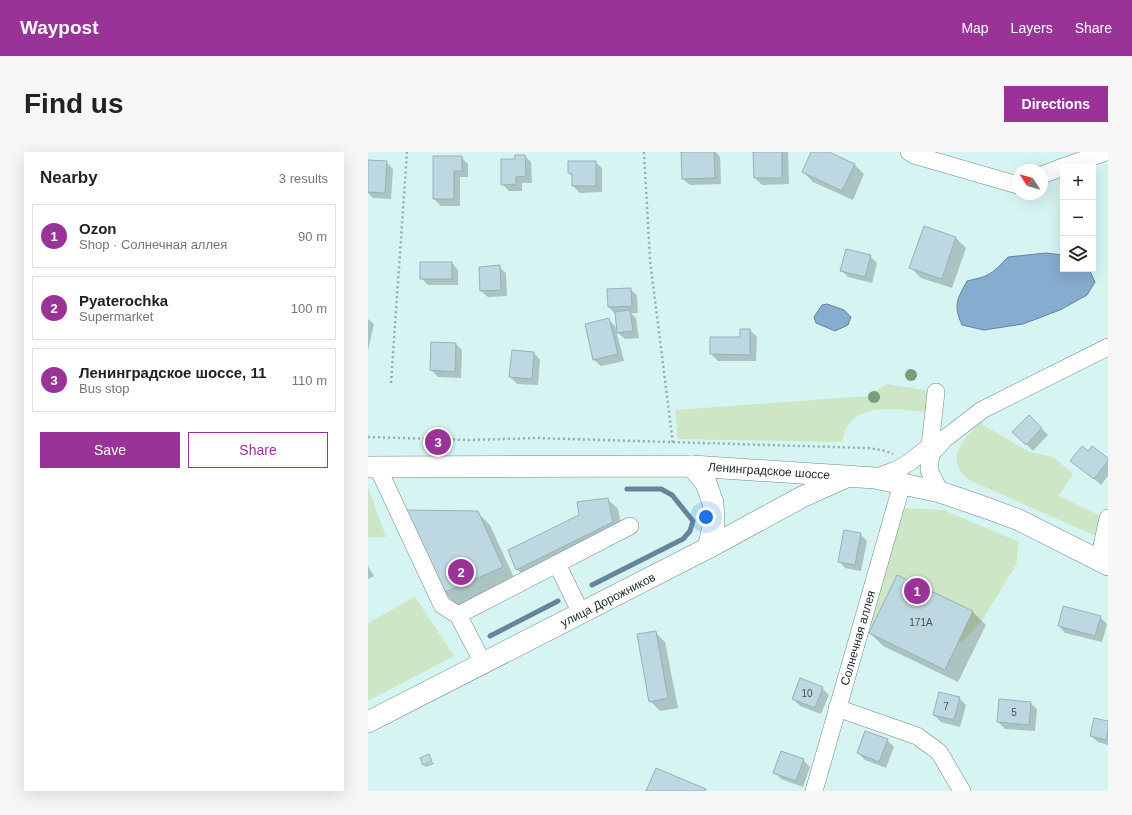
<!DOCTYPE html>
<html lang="en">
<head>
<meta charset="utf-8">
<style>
	:root { --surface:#fff; --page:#f6f6f6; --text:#222; --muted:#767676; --line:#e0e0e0; --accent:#993398 }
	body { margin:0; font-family:Arial,sans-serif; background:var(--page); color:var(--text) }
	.controls { position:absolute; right:12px; top:12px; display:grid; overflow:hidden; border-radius:0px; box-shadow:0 4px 16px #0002 }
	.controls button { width:36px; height:36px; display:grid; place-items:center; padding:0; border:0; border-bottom:1px solid var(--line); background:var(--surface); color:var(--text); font:20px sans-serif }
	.compass { position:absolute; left:644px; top:12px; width:36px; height:36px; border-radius:50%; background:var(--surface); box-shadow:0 4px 16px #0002; rotate:306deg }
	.you { position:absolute; left:338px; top:365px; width:14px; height:14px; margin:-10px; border:3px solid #fff; border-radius:50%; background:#1a73e8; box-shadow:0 0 0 6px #1a73e833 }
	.badge { display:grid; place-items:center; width:26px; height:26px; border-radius:50%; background:var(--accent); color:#fff; font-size:13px; font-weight:700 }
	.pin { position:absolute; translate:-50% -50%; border:2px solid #fff; box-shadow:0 1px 4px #0006 }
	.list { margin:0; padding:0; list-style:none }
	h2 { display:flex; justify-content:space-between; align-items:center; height:52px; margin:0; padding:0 16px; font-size:17px }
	h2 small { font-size:13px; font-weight:400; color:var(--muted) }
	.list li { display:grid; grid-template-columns:26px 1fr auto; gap:12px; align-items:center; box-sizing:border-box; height:64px; margin:0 8px 8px; padding:0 8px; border:1px solid var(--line); border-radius:0px }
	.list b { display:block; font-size:15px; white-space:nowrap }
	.list p { margin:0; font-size:13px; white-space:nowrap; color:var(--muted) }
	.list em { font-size:13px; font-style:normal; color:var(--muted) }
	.actions { display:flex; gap:8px; padding:12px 16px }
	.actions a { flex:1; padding:9px 0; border:1px solid var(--accent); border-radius:0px; text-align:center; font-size:14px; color:var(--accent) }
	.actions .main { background:var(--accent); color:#fff }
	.icon { flex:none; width:22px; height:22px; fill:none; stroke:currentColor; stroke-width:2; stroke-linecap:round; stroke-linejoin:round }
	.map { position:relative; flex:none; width:740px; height:639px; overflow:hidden; border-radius:0px }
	header { display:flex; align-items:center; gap:24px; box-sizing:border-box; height:56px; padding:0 20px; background:var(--accent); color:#fff }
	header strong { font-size:19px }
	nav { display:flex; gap:22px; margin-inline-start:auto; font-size:14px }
	.intro { display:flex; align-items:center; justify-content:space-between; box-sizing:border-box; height:96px; padding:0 24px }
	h1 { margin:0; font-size:28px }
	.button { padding:10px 18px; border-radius:0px; background:var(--accent); color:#fff; font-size:14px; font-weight:700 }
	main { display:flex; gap:24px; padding:0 24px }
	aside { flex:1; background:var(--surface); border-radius:0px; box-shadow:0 4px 16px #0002 }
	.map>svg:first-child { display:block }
</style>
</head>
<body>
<header>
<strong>Waypost</strong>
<nav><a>Map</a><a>Layers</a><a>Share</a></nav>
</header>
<div class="intro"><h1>Find us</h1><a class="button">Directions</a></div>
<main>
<aside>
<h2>Nearby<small>3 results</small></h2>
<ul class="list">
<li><span class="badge">1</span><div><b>Ozon</b><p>Shop · Солнечная аллея</p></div><em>90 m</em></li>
<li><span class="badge">2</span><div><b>Pyaterochka</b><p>Supermarket</p></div><em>100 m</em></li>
<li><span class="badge">3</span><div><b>Ленинградское шоссе, 11</b><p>Bus stop</p></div><em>110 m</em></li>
</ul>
<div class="actions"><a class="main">Save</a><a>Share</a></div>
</aside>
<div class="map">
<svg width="740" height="639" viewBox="0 0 740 639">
	<rect width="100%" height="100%" fill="#d6f4f2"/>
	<g fill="#cde6c5">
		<path d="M519,232L561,239L559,260C534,258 496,250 480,273C476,277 476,285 474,290L310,287L307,258L499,244Z"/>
		<path d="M614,269L615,273L662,300L685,305L705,322L690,344L733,364L730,385L601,328C598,325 594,322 592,318C580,300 602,280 614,269Z"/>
		<path d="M0,335L18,385H0Z"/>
		<path d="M535,356L575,358L651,390L648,413L613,470L593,491L569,481L526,476L501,475Z"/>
		<path d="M47,445L86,504L0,549V471Z"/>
	</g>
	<g fill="#86accf" stroke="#66849c">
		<path d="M678,101L695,103V117H721L727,130L719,143L692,158L655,172L616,178L594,173C585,152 589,148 599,129C622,124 624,122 640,105Z"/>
		<path d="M459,152L476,158L483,165L480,173L467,179L448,171L446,165L454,153Z"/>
	</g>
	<g fill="#0003">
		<path d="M314,0H348L352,5L353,32L322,33L315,27Z"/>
		<path d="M386,0H420L421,32L394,33L387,26Z"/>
		<path d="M444,0H459L486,12L496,22L485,48L445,30L435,20Z"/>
		<path d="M157,4L163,10L164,31H154V39H141L134,32L148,8Z"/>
		<path d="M66,5H93L100,12V25H92V54H73L66,47Z"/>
		<path d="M0,9L18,10L25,17L23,47L5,46L0,41Z"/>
		<path d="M227,10L234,16V40L212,41L205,34V25L201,21Z"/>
		<path d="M588,86L598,96L584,136L553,126L543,116Z"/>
		<path d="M502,104L509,111L504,131L480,125L474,119Z"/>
		<path d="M84,111L90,118V133H60L53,126Z"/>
		<path d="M131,115L138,121L139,144L120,145L113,139Z"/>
		<path d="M262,137L269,143L270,161H263L268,166L271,186L257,187L250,181L247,162L241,155L240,138Z"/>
		<path d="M0,167L6,172L0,199Z"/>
		<path d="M241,168L247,174L256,209L233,214L226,208Z"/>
		<path d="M382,178L389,185L388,209H350L343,202L373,186Z"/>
		<path d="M88,192L94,198L93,226L70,225L63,218Z"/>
		<path d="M166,201L172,208L170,233L149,232L142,225Z"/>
		<path d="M661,264L680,283L665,299L646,280Z"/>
		<path d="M721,300L740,307V324L733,333L704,309Z"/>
		<path d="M239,347L250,357L255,381L159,427L149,417L213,363Z"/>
		<path d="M109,360L122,373L147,428L89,454L76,440Z"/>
		<path d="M492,382L499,389L493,419L477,416L471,409Z"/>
		<path d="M0,414L6,424L0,427Z"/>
		<path d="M529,424L605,460L618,473L590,530L515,494L502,481Z"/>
		<path d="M732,465L739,472L734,490L697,481L691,474Z"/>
		<path d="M287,480L297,490L310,556L292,559L282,549Z"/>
		<path d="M454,536L461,543L453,562L432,554L425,547Z"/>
		<path d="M591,546L598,553L592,575L573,570L566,563Z"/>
		<path d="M632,548L662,551L669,557L667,579L637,577L630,570Z"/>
		<path d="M740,570V593L730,590L723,584Z"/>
		<path d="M519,588L526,595L518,616L497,608L490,601Z"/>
		<path d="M435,608L442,615L435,635L413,627L407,621Z"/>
		<path d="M65,610L66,612L58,615L56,613Z"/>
	</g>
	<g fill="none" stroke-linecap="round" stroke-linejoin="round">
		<g stroke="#66849c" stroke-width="5">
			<path d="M224,433L315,387L322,379L325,369L304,343L293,337H259"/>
			<path d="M122,484L190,449"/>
		</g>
	</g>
	<g fill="#bed8e1" stroke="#97b1ba">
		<path d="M313,0H346L347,26L314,27Z"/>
		<path d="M385,0H414V26H386Z"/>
		<path d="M443,0H461L487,12L474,39L434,20Z"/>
		<path d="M147,3H157L158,24L148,25V32L133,33V7H147Z"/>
		<path d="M65,4H94V19H86V47H65Z"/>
		<path d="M0,8L19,9L17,41L0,40Z"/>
		<path d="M200,9H228V34H204V22L200,21Z"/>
		<path d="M556,74L588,85L574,127L541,116Z"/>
		<path d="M478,97L503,103L497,125L472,119Z"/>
		<rect x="52" y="110" width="32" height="17"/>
		<path d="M132,113L133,138L112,139L111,115Z"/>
		<path d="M263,136L264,154L240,155L239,137Z"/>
		<path d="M262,158L265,179L249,181L247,160Z"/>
		<path d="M241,166L250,202L225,208L217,172Z"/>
		<path d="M372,177H382V203L342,202V185H372Z"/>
		<path d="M63,190L88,191L87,220L62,218Z"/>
		<path d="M144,198L166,200L164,227L141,225Z"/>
		<path d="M661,263L674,276L658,293L644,280Z"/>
		<path d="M714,294L720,299L724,294L740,306V309L726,327L702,309Z"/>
		<path d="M240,346L245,370L148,418L140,398L211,363L209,350Z"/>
		<path d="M38,358L110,359L135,415L75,441Z"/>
		<path d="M476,378L493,381L487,413L470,410Z"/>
		<path d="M529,423L605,459L577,518L501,481Z"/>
		<path d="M695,454L733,464L727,484L690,474Z"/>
		<path d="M288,479L300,546L281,550L269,482Z"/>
		<path d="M432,526L455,535L447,556L424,547Z"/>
		<path d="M571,540L592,545L586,568L565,563Z"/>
		<path d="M631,547L663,550L661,573L629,570Z"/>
		<path d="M726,566L740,569V578L738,588L722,584Z"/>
		<path d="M497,579L520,587L511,610L489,601Z"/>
		<path d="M413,599L436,607L428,629L405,621Z"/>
		<path d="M61,602L64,609L55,613L52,606Z"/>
		<path d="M288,616L338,637L337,639H278Z"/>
	</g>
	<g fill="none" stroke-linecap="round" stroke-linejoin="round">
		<defs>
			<g id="minor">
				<path d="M541,0L546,3L650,33"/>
				<path d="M695,15L738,0"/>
				<path d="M674,23L695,15"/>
				<path d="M562,294L568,240"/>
				<path d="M9,314L74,453L90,463"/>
				<path d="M507,326L528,318L542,310L562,294L579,285L614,258L740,195"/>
				<path d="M572,340L561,318L563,302L575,289"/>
				<path d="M731,408L740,366"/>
				<path d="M189,412L213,461"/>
				<path d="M115,511L90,463L262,374"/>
				<path d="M469,556L549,584L571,600L594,639"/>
				<path d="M446,639L534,332"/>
			</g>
			<g id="major">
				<path d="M324,314L338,331L345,351L346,371L340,396"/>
				<path d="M0,315L324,314L507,326L572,340L613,354L651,368L740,413"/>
				<path d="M0,570L340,396L434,345L476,326"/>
			</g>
		</defs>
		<use href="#minor" stroke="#6f8a89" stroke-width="18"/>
		<use href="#major" stroke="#6f8a89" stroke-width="22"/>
		<g stroke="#96adab" stroke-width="2.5" stroke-dasharray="2 3" stroke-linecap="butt">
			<path d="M276,0L282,108L305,292"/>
			<path d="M23,231L39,0"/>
			<path d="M0,285L101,288L169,286L500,296L518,299L525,302"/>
		</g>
		<use href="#minor" stroke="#fff" stroke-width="17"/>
		<use href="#major" stroke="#fff" stroke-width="21"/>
	</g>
	<g fill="#799c7c">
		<circle cx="543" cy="223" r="6"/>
		<circle cx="506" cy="245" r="6"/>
	</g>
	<g text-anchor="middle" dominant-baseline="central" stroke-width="4" stroke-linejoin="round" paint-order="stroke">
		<g font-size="10" fill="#445254">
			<text x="553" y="470">171А</text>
			<text x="439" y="541">10</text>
			<text x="578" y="554">7</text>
			<text x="646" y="560">5</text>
		</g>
		<g font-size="12" fill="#1b2625" stroke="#fff">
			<text transform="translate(401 319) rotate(4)">Ленинградское шоссе</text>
			<text transform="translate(240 448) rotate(-27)">улица Дорожников</text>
			<text transform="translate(490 486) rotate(-74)">Солнечная аллея</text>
		</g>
	</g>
</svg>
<div class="controls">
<button>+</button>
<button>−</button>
<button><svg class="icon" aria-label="layers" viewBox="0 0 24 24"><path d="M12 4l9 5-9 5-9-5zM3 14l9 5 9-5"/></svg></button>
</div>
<svg class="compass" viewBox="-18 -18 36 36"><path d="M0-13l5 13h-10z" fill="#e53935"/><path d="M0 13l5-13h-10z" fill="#767676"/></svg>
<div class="you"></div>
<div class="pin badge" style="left:549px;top:439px">1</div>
<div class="pin badge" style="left:93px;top:420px">2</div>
<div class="pin badge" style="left:70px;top:290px">3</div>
</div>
</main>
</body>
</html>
